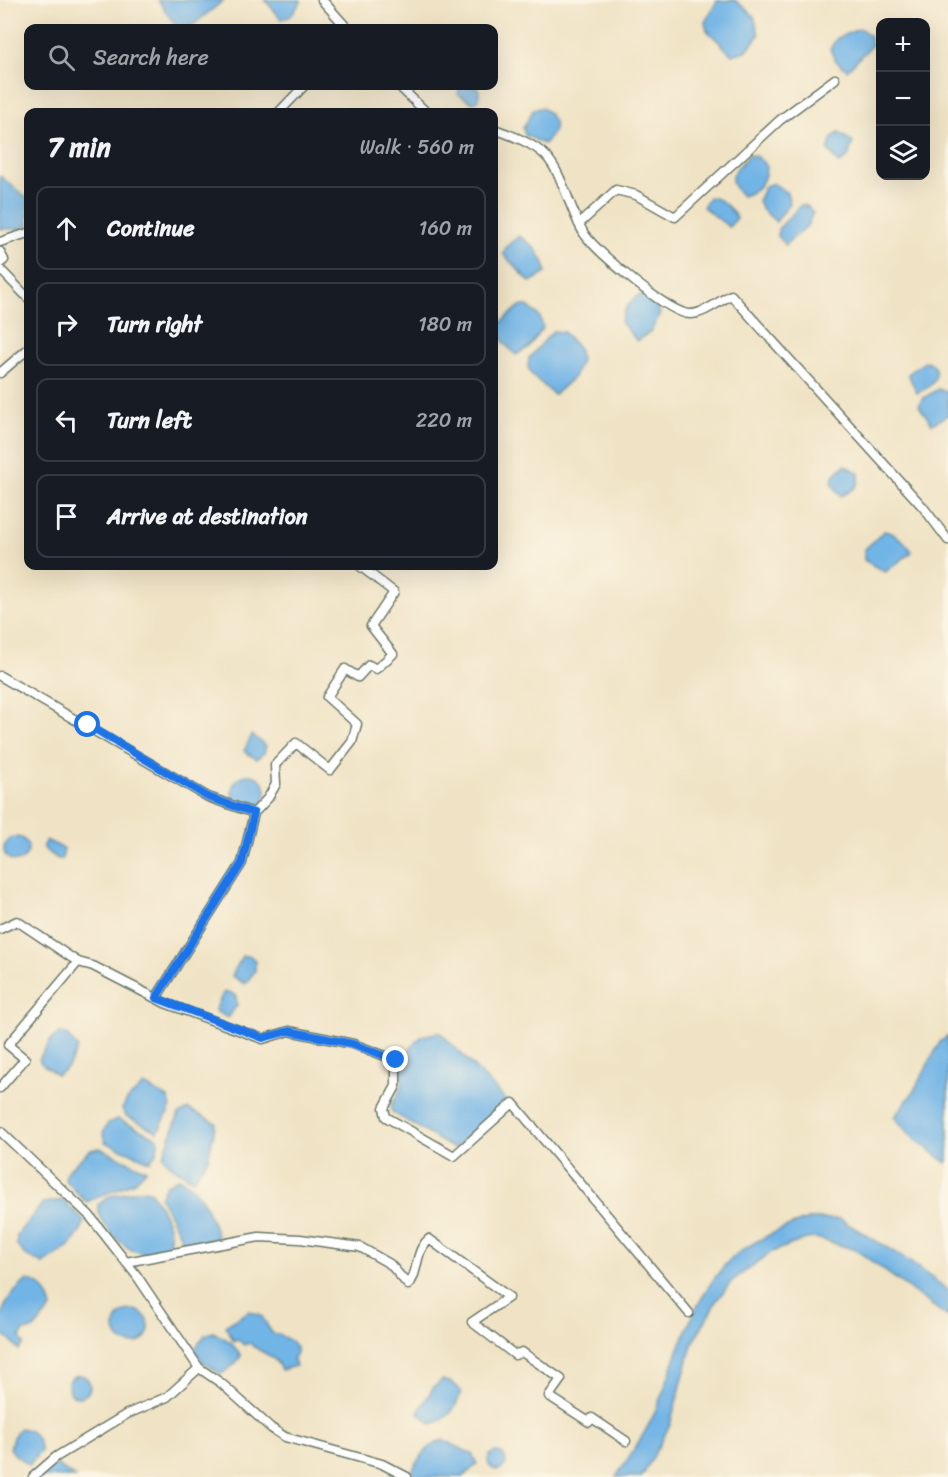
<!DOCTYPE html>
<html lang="en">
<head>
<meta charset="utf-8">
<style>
	:root { --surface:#171b24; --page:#242831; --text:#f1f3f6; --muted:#9ea1a6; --line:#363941 }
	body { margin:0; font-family:Sriracha,sans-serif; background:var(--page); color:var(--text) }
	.controls { position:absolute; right:18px; top:18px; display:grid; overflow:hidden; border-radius:12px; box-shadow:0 6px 24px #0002 }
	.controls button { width:54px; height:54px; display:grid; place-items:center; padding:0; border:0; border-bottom:2px solid var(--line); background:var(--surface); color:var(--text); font:30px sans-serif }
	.stop { position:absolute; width:18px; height:18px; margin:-14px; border:4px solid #1a73e8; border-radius:50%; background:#fff }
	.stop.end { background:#1a73e8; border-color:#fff; box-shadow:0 2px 6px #0008 }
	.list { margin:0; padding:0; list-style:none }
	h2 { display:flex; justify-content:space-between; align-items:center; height:78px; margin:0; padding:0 24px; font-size:26px }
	h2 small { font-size:20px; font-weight:400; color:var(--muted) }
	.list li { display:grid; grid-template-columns:39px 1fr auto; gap:18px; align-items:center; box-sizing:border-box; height:84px; margin:0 12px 12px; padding:0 12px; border:2px solid var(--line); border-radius:12px }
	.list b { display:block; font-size:22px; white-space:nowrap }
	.list em { font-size:20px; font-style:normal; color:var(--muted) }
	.icon { flex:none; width:33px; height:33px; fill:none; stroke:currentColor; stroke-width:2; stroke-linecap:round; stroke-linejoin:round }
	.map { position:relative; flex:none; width:948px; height:1477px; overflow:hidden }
	.search { position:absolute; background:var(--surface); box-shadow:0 6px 24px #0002; left:24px; top:24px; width:474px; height:66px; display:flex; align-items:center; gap:15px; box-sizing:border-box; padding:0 21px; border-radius:12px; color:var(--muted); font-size:22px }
	.panel { position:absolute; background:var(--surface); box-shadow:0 6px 24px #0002; left:24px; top:108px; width:474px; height:462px; border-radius:12px }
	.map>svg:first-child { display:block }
</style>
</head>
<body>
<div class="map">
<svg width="948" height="1477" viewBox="0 0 948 1477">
	<rect width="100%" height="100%" fill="#fcf5e5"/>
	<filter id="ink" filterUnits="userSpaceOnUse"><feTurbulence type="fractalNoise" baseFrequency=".0167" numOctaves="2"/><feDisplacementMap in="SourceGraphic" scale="12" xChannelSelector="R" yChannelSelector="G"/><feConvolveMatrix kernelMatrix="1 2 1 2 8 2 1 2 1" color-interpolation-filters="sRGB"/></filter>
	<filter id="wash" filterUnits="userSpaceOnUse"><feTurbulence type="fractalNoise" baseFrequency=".008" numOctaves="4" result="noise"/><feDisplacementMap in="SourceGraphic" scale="24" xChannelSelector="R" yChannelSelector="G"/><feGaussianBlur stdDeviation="1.35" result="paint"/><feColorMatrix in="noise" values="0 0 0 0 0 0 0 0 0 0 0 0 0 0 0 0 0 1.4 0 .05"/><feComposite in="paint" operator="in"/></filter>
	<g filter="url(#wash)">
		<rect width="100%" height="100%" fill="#f0e3c5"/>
		<g fill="#71b4e6" stroke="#48788d" stroke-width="1.5">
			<path d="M158,0H224L193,25L177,28Z"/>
			<path d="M265,0H301V2L290,17L281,19Z"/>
			<path d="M735,0L754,16L759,35L746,51L732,55L707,30L705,22L717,1Z"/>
			<path d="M860,28L869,35L872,45L847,70L835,60L830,49L837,38Z"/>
			<path d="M460,86H476L479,90V99L473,103L458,94Z"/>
			<path d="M542,108L549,113L555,124L553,133L544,144L525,135L523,128L534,109Z"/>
			<path d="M839,133L853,142L848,157L839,164L828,150L832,138Z"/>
			<path d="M749,155L756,156L766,165C766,182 758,191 742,196C722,177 735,171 749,155Z"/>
			<path d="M0,176L28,199V225L21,229H0Z"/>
			<path d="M773,183L787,193L790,203L776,222L763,210L758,201L765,186Z"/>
			<path d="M709,197C722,198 730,208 737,218L729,227L703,207Z"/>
			<path d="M801,205L807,206L813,213L807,226L785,245L778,236V229Z"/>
			<path d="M519,236C532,244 545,257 546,273L530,282L503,254L506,247Z"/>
			<path d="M644,294L657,304L660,314L651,331L637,341L621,322C623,310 632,296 644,294Z"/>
			<path d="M520,306H528L540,317L543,328L528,348L516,355L504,343L497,326Z"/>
			<path d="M553,331L564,332L578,348L581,360L574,377L554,395L532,375L528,367L529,358Z"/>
			<path d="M926,361L933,364C941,379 931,387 917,393L908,374Z"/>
			<path d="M938,389L948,392V415L932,424L919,406L922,399Z"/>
			<path d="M845,465L859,473C860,487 853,490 841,496L832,484L833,476Z"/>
			<path d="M884,531C895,533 907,542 912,552L885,572L864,560V550Z"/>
			<path d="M252,735L266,746L264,753L256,759L244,751Z"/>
			<circle cx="249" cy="792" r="17"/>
			<circle cx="16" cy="849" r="12"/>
			<path d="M46,840L64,849L62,859H58L45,850L43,845Z"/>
			<path d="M242,956H250L255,960V971L245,984L232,976Z"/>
			<path d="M229,992L236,996L237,1005L228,1018L215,1011L223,993Z"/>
			<path d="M440,1032L506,1100L457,1146L452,1148L392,1112L391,1106L402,1086L401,1058L422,1036Z"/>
			<path d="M59,1033L66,1034L78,1048L68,1067L57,1075L41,1063L39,1059L51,1040Z"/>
			<path d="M948,1036V1161L947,1163L911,1136L894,1117L912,1094L940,1042Z"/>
			<path d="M144,1085L168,1098L171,1107L158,1132L126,1116L122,1109L127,1100Z"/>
			<path d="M188,1109L216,1123L208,1159L193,1180L170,1165L163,1156L179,1114Z"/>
			<path d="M118,1119L158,1138L157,1152L150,1161L105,1142L103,1133L108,1123Z"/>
			<path d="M100,1148L146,1170L134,1182L86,1202L65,1180L66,1172L90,1150Z"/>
			<path d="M177,1178C202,1186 209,1215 218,1237L211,1241L185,1243L182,1239L160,1197L166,1185Z"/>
			<path d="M140,1190L150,1191C162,1208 182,1238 161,1253C151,1254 141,1254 132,1250C118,1243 97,1221 98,1205L110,1196Z"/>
			<path d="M63,1200L84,1221C80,1241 60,1254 43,1264L24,1254L17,1245V1235L43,1203Z"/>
			<path d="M808,1219H840L906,1259L948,1290V1317L856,1250L816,1238L806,1239L772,1252L732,1281L717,1300L692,1345L670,1425L642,1477H616C629,1457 644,1436 654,1414C676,1363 687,1309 724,1266C742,1245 783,1228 808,1219Z"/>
			<path d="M27,1280C42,1283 48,1293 52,1307L34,1329L24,1331L20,1337L24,1344L19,1350L0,1330C0,1307 10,1295 27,1280Z"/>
			<circle cx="132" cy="1327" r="17"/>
			<path d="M249,1311L261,1315L272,1333C283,1336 293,1340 297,1351L293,1358L296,1366L281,1370C273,1351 262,1356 250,1343L244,1345L237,1339L234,1341L225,1326Z"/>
			<path d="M213,1332L231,1342L241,1356L234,1365L221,1374L204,1363L194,1350L205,1335Z"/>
			<circle cx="79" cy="1386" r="11"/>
			<path d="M442,1380L453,1383L461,1391C457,1408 448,1420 431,1424L418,1412L433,1388Z"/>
			<path d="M20,1428C35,1430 38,1438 41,1451L29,1465L15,1455L10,1448L13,1437Z"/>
			<path d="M444,1440L472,1454L477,1464L463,1477H416L412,1471C420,1457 428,1444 444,1440Z"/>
			<circle cx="497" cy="1461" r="9"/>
			<path d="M55,1464L75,1477H41Z"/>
		</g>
	</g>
	<g filter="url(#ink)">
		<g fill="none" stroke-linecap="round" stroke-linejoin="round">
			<defs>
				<g id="street">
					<path d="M322,0L347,28"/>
					<path d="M399,86L426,112"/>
					<path d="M279,112L304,86"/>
					<path d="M494,129C511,135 533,143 546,156C563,174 571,214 585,235C598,253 669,314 690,314C704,314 719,301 731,295L923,507L948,540"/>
					<path d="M579,224L616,190L636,195L675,217L780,120L835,79"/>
					<path d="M0,242L28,233"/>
					<path d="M0,252L4,260L0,263"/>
					<path d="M0,269L28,298"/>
					<path d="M0,373L28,349"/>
					<path d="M0,676L208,797L254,813"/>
					<path d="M0,929L17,921L78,962"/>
					<path d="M156,998L242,863L254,813L268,798L276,784L275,765L296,743L330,770L352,742L357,724L327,697L345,669L358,677L369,665L376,669L393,654L371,626L394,592L360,566"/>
					<path d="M0,1088L25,1059L8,1045L78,962L93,966L165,1003L263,1039L289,1031L353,1044L396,1060V1086L384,1108L386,1117L454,1156L513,1103L689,1313"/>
					<path d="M0,1131L89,1215L137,1276L199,1368L167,1397L127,1414L56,1457L33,1477"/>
					<path d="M126,1262L259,1237L300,1239L360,1247L390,1264L408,1285C419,1275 414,1251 429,1239L509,1297L472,1322L515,1355L522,1352L561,1379L549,1396L589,1422L592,1418L626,1441"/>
					<path d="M199,1368L221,1383L271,1428L285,1437L382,1464L407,1477"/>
				</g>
			</defs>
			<use href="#street" stroke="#687767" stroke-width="11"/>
			<use href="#street" stroke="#fff" stroke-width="8"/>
		</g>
	</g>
	<g fill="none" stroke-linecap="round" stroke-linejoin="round" filter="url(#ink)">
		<path stroke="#1a73e8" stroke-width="8" d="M88,725L208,797L254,813L242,863L156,998L263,1038L289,1031L353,1044L396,1060"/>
	</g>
</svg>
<div class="controls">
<button>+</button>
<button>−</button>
<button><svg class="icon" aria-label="layers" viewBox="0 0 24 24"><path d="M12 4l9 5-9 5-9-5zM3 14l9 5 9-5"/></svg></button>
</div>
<div class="stop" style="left:88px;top:725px"></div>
<div class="stop end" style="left:396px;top:1060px"></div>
<div class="search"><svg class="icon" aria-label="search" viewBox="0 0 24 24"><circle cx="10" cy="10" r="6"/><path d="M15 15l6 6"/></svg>Search here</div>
<section class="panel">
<h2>7 min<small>Walk · 560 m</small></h2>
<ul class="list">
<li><svg class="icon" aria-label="ahead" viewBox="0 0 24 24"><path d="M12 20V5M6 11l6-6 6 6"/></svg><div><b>Continue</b></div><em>160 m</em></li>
<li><svg class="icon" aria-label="right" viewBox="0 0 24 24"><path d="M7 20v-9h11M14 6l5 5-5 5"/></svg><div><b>Turn right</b></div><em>180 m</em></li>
<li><svg class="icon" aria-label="left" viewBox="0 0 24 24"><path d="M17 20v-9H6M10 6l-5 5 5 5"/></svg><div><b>Turn left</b></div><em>220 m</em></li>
<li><svg class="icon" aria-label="arrive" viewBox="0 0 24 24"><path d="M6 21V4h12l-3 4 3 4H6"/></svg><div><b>Arrive at destination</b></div></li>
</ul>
</section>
</div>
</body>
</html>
